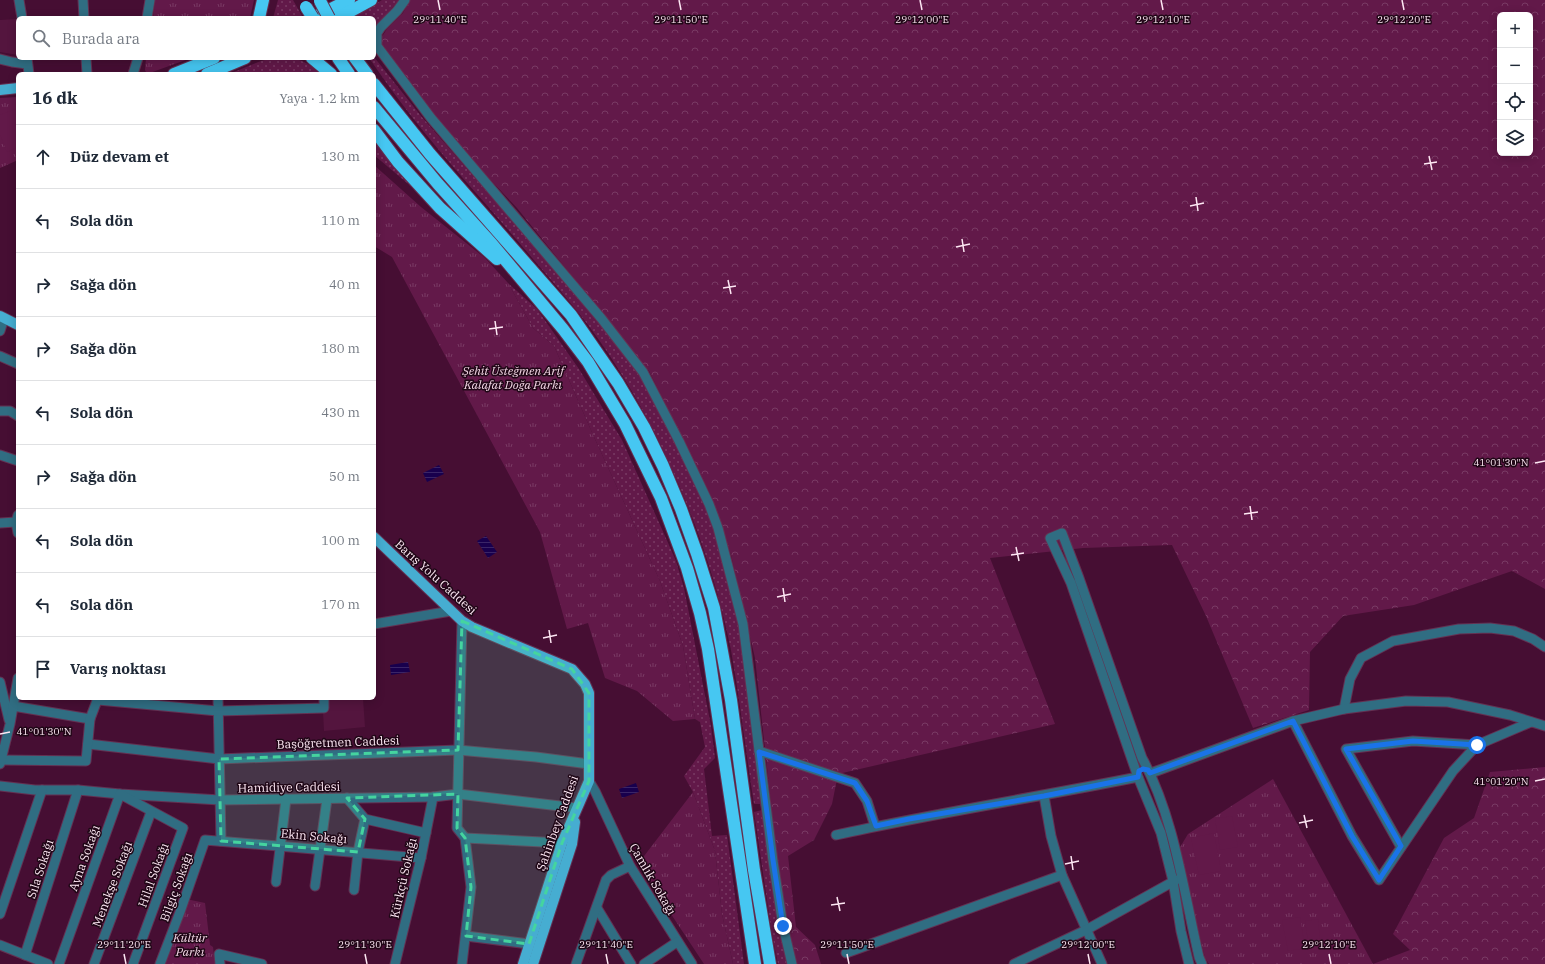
<!DOCTYPE html>
<html lang="tr">
<head>
<meta charset="utf-8">
<style>
	:root { --surface:#fff; --page:#f6f6f7; --text:#1f2937; --muted:#747a83; --line:#e0e1e3 }
	body { margin:0; font-family:"IBM Plex Serif",serif; background:var(--page); color:var(--text) }
	.controls { position:absolute; right:12px; top:12px; display:grid; overflow:hidden; border-radius:6px; box-shadow:0 2px 10px #0003 }
	.controls button { width:36px; height:36px; display:grid; place-items:center; padding:0; border:0; border-bottom:1px solid var(--line); background:var(--surface); color:var(--text); font:20px sans-serif }
	.stop { position:absolute; width:12px; height:12px; margin:-9px; border:3px solid #1a73e8; border-radius:50%; background:#fff }
	.stop.end { background:#1a73e8; border-color:#fff; box-shadow:0 1px 4px #0008 }
	.list { margin:0; padding:0; list-style:none }
	h2 { display:flex; justify-content:space-between; align-items:center; height:52px; margin:0; padding:0 16px; font-size:17px }
	h2 small { font-size:13px; font-weight:400; color:var(--muted) }
	.list li { display:grid; grid-template-columns:26px 1fr auto; gap:12px; align-items:center; box-sizing:border-box; height:64px; padding:0 16px; border-top:1px solid var(--line) }
	.list b { display:block; font-size:15px; white-space:nowrap }
	.list em { font-size:13px; font-style:normal; color:var(--muted) }
	.icon { flex:none; width:22px; height:22px; fill:none; stroke:currentColor; stroke-width:2; stroke-linecap:round; stroke-linejoin:round }
	.map { position:relative; flex:none; width:1545px; height:964px; overflow:hidden }
	.search { position:absolute; background:var(--surface); box-shadow:0 2px 10px #0003; left:16px; top:16px; width:360px; height:44px; display:flex; align-items:center; gap:10px; box-sizing:border-box; padding:0 14px; border-radius:6px; color:var(--muted); font-size:15px }
	.panel { position:absolute; background:var(--surface); box-shadow:0 2px 10px #0003; left:16px; top:72px; width:360px; height:628px; border-radius:6px }
	.map>svg:first-child { display:block }
</style>
</head>
<body>
<div class="map">
<svg width="1545" height="964" viewBox="0 0 1545 964">
	<defs>
		<pattern id="grass-dots" width="8" height="8" patternUnits="userSpaceOnUse"><rect width="8" height="8" fill="#621949"/><path d="M2 2h.1M6 6h.1" fill="none" stroke="#793a64" stroke-width="1.8" stroke-linecap="round"/></pattern>
		<pattern id="forest-crowns" width="20" height="18" patternUnits="userSpaceOnUse"><rect width="20" height="18" fill="#621949"/><path d="M2 6a3 3 0 1 1 6 0M12 15a3 3 0 1 1 6 0" fill="none" stroke="#793a64"/></pattern>
		<pattern id="park-tufts" width="24" height="20" patternUnits="userSpaceOnUse"><rect width="24" height="20" fill="#621949"/><path d="M3 7l-1-3M5 7V3M7 7l1-3M15 17l-1-3M17 17v-4M19 17l1-3" fill="none" stroke="#793a64"/></pattern>
		<pattern id="water-rules" width="6" height="5" patternUnits="userSpaceOnUse"><rect width="6" height="5" fill="#18004d"/><path d="M0 2.5h6" fill="none" stroke="#3a2567"/></pattern>
	</defs>
	<rect width="100%" height="100%" fill="#460e33"/>
	<g fill="#54153e">
		<path d="M17,19L18,55L0,52V20Z"/>
		<path d="M329,698H363L365,727L324,731L323,712L329,711Z"/>
	</g>
	<g fill="url(#grass-dots)">
		<path d="M278,0H293L302,16L296,18H273Z"/>
		<path d="M382,0H399L374,29V18H353Z"/>
		<path d="M374,57L421,116L592,312L641,374L694,479L715,532L740,624L788,964H778L772,934L754,812L762,810L760,804H754C746,753 740,701 731,650C710,547 666,440 608,353C581,312 547,276 516,239C481,198 445,159 412,117C397,98 383,78 369,58Z"/>
		<path d="M273,58C295,58 304,58 320,74H229L261,61Z"/>
		<path d="M374,142L387,158L389,157L420,194L374,155Z"/>
		<path d="M508,283L537,309L579,369L622,440L665,536L676,561L684,588L711,726L715,758L704,769L712,836L727,835L744,964H733L722,914L715,851L693,792L684,776L705,747L700,722L695,719L683,646L660,581L594,437L554,346L533,328Z"/>
	</g>
	<g fill="url(#forest-crowns)" fill-rule="evenodd">
		<path d="M410,0H1545V589L1512,571L1414,605L1343,616L1310,652L1309,710L1253,728L1206,616L1172,545L1083,548L990,558L1055,724L838,774L832,804L814,840L788,856L796,927L815,945L821,964H797L792,950L777,858L755,658L731,555L711,496L649,371L517,208L468,156L395,67L383,49L381,38L387,29L403,13ZM1500,15H1530V153H1500Z"/>
		<path d="M1545,767V964H1373L1410,950L1393,934L1444,838L1474,818L1490,772Z"/>
	</g>
	<g fill="url(#park-tufts)">
		<path d="M155,0H254L250,18H153Z"/>
		<path d="M146,58H191L147,74L145,70Z"/>
		<path d="M18,97V160L0,168V98Z"/>
		<path d="M374,165L421,207L485,258L508,283L533,328L554,346L594,437L660,581L683,646L695,719L673,721L637,691L605,678L588,623L567,629L540,532L392,257L374,246Z"/>
		<path d="M1273,779L1373,964H1209L1205,958L1179,849L1188,834Z"/>
		<path d="M693,792L715,851L722,914L733,964H704L638,864Z"/>
		<path d="M186,899L205,903L210,945L213,947L215,964H162Z"/>
	</g>
	<g fill="#621949">
		<path d="M18,108V147L7,152L0,135V115Z"/>
		<path d="M1232,816L1238,847L1220,850L1215,819Z"/>
		<path d="M1214,833L1221,871L1199,875L1191,838Z"/>
		<path d="M1300,917L1305,948L1288,951L1282,920Z"/>
		<path d="M1318,919L1320,940L1308,941L1305,921Z"/>
	</g>
	<g fill="url(#water-rules)">
		<path d="M439,465L444,474L427,482L423,473Z"/>
		<path d="M486,536L497,552L488,558L477,541Z"/>
		<path d="M408,662L410,672L391,675L390,665Z"/>
		<path d="M636,783L639,792L622,798L619,789Z"/>
	</g>
	<g fill="none" stroke-linecap="round" stroke-linejoin="round">
		<defs>
			<g id="minor">
				<path d="M19,0L22,18"/>
				<path d="M83,0L84,18"/>
				<path d="M405,0L397,11L381,27L377,33V46L431,118L601,318L643,372L679,441L709,504L718,528L743,624L773,861L783,926L792,964"/>
				<path d="M147,18L150,0"/>
				<path d="M27,58L29,74"/>
				<path d="M86,58L87,74"/>
				<path d="M0,59L12,62L27,64"/>
				<path d="M133,74L138,58"/>
				<path d="M0,331L4,318"/>
				<path d="M0,356L18,364"/>
				<path d="M0,411H10L18,416"/>
				<path d="M0,455L18,461"/>
				<path d="M18,515L16,522L18,533"/>
				<path d="M0,523L16,522"/>
				<path d="M374,624L451,611"/>
				<path d="M0,682L9,720"/>
				<path d="M218,698L221,841"/>
				<path d="M98,700L218,711L324,708V698"/>
				<path d="M13,706L90,719"/>
				<path d="M1344,709L1350,679L1361,658L1393,641L1459,629L1490,628L1514,631L1533,639L1545,647"/>
				<path d="M1293,721L1352,836L1379,880L1453,771L1477,745L1531,722"/>
				<path d="M88,744L219,759L458,750L536,757L589,764"/>
				<path d="M759,751L855,783L867,801L875,826"/>
				<path d="M1,760L86,761L90,719L98,698"/>
				<path d="M0,764L10,724L18,678"/>
				<path d="M1151,773L1293,721L1344,709L1406,701L1448,702L1510,715L1545,726"/>
				<path d="M589,781L595,791L630,866L692,964"/>
				<path d="M0,786L35,790H78L120,794L220,800L433,797L458,794L577,808"/>
				<path d="M1044,796L1051,836L1062,875L1102,964"/>
				<path d="M347,798L365,819L426,833"/>
				<path d="M836,835C936,813 1038,797 1138,777"/>
				<path d="M465,838L562,843"/>
				<path d="M1401,847L1346,749L1413,741L1477,745"/>
				<path d="M276,882L286,799"/>
				<path d="M315,886L327,799"/>
				<path d="M354,890L358,852L365,819"/>
				<path d="M597,908L631,964"/>
				<path d="M0,914L42,790"/>
				<path d="M466,936L529,944"/>
				<path d="M0,945L48,964"/>
				<path d="M846,953L1062,875"/>
				<path d="M25,955L78,790"/>
				<path d="M59,964L120,794L183,828L133,964"/>
				<path d="M94,964L151,812"/>
				<path d="M160,964L180,912L205,840L421,858"/>
				<path d="M220,964L219,954L262,964"/>
				<path d="M395,964L421,858L433,797"/>
				<path d="M462,964L471,887L465,838L457,828L462,621"/>
				<path d="M576,964L606,880L611,875L630,866"/>
				<path d="M644,964L677,942"/>
				<path d="M1014,964L1086,930L1176,880"/>
				<path d="M1189,964L1181,931L1173,881L1161,833L1138,777L1071,583L1050,538L1062,533L1079,578L1142,758C1174,816 1184,893 1199,957L1202,964"/>
			</g>
			<g id="major">
				<path d="M0,90L18,88"/>
				<path d="M0,316L18,325"/>
				<path d="M374,537L462,621L472,627L572,669L585,684L589,693V781L562,843L523,964"/>
				<path d="M533,964L572,844L575,822"/>
			</g>
			<g id="highway">
				<path d="M259,18L263,0"/>
				<path d="M313,18L349,0"/>
				<path d="M338,18L371,0"/>
				<path d="M312,58L331,74"/>
				<path d="M338,58L349,74"/>
				<path d="M355,58L367,74"/>
				<path d="M174,74L214,58"/>
				<path d="M207,74L245,58"/>
				<path d="M374,84L430,154L571,315L618,383L644,427L663,466L681,509L697,554L714,608L731,700L754,870L770,964"/>
				<path d="M374,107L438,184L492,244L563,329L588,362L625,424L661,498L687,568L700,613L708,649L755,964"/>
				<path d="M374,130L398,162L440,208L497,259"/>
			</g>
		</defs>
		<use href="#minor" stroke="#633152" stroke-width="11"/>
		<use href="#major" stroke="#633152" stroke-width="12"/>
		<use href="#highway" stroke="#633152" stroke-width="14"/>
		<use href="#minor" stroke="#306d82" stroke-width="9"/>
		<use href="#major" stroke="#46add1" stroke-width="10"/>
		<use href="#highway" stroke="#46c7f2" stroke-width="12"/>
		<defs>
			<g id="highway-bridge">
				<path d="M320,1L329,18"/>
				<path d="M306,7L313,18"/>
			</g>
		</defs>
		<use href="#highway-bridge" stroke="#633152" stroke-width="14" stroke-linecap="butt"/>
		<use href="#highway-bridge" stroke="#46c7f2" stroke-width="12"/>
	</g>
	<g fill="none" stroke-linecap="round" stroke-linejoin="round">
		<path stroke="#1a73e8" stroke-width="5" d="M783,926L773,860L759,752L855,783L867,801L876,826L909,819L1044,796L1138,777L1139,771L1143,769L1148,770L1150,773L1293,721L1352,836L1379,880L1401,846L1346,749L1413,741L1477,745"/>
	</g>
	<path fill="#45d49f" fill-opacity="0.2" stroke="#45d49f" stroke-width="3" stroke-dasharray="8 5" stroke-linejoin="round" d="M462,621L572,669L589,693V781L562,843L529,944L466,936L471,887L465,838L457,828L458,794L347,798L365,819L358,852L221,841L219,759L458,750Z"/>
	<path fill="none" stroke="#fde7f3" stroke-width="1.5" d="M438,0L440,10M679,0L681,10M920,0L922,10M1161,0L1163,10M1402,0L1404,10M1429,156L1432,170M1424,164L1437,162M1196,197L1198,211M1190,206L1204,203M962,239L964,252M956,247L970,244M728,280L731,294M723,288L736,286M495,321L497,335M489,329L503,327M1535,463L1545,461M1250,506L1252,520M1244,514L1258,512M1016,547L1019,561M1011,555L1024,553M783,588L785,602M777,597L791,594M549,630L551,643M543,638L557,635M0,734L10,732M1535,781L1545,779M1304,815L1307,828M1299,823L1313,820M1071,856L1073,870M1065,864L1079,861M837,897L840,911M831,905L845,903M124,954L126,964M365,954L367,964M606,954L608,964M847,954L849,964M1088,954L1090,964M1329,954L1331,964"/>
	<g text-anchor="middle" dominant-baseline="central" stroke-width="3" stroke-linejoin="round" paint-order="stroke">
		<g font-size="12" font-style="italic" fill="#f3d6e5" stroke="#1f0716">
			<text x="513" y="370">Şehit Üsteğmen Arif<tspan x="513" dy="14">Kalafat Doğa Parkı</tspan></text>
			<text x="190" y="937">Kültür<tspan x="190" dy="14">Parkı</tspan></text>
		</g>
		<g font-size="12" fill="#fde7f3" stroke="#1f0716">
			<text transform="translate(436 577) rotate(42)">Barış Yolu Caddesi</text>
			<text transform="translate(338 742) rotate(-2)">Başöğretmen Caddesi</text>
			<text transform="translate(289 787) rotate(-1)">Hamidiye Caddesi</text>
			<text transform="translate(557 823) rotate(-70)">Şahinbey Caddesi</text>
			<text transform="translate(314 836) rotate(5)">Ekin Sokağı</text>
			<text transform="translate(84 858) rotate(-70)">Ayna Sokağı</text>
			<text transform="translate(40 869) rotate(-72)">Sıla Sokağı</text>
			<text transform="translate(153 875) rotate(-70)">Hilal Sokağı</text>
			<text transform="translate(403 878) rotate(-77)">Kürkçü Sokağı</text>
			<text transform="translate(653 879) rotate(60)">Çamlık Sokağı</text>
			<text transform="translate(112 884) rotate(-69)">Menekşe Sokağı</text>
			<text transform="translate(176 887) rotate(-70)">Bilgiç Sokağı</text>
		</g>
	</g>
	<g font-size="10" text-anchor="middle" fill="#fde7f3" stroke="#1f0716" stroke-width="3" stroke-linejoin="round" paint-order="stroke">
		<text x="440" y="23">29°11'40"E</text>
		<text x="681" y="23">29°11'50"E</text>
		<text x="922" y="23">29°12'00"E</text>
		<text x="1163" y="23">29°12'10"E</text>
		<text x="1404" y="23">29°12'20"E</text>
		<text x="1501" y="466">41°01'30"N</text>
		<text x="44" y="735">41°01'30"N</text>
		<text x="1501" y="785">41°01'20"N</text>
		<text x="124" y="948">29°11'20"E</text>
		<text x="365" y="948">29°11'30"E</text>
		<text x="606" y="948">29°11'40"E</text>
		<text x="847" y="948">29°11'50"E</text>
		<text x="1088" y="948">29°12'00"E</text>
		<text x="1329" y="948">29°12'10"E</text>
	</g>
</svg>
<div class="controls">
<button>+</button>
<button>−</button>
<button><svg class="icon" aria-label="locate" viewBox="0 0 24 24"><circle cx="12" cy="12" r="6"/><path d="M12 2v4M12 18v4M2 12h4M18 12h4"/></svg></button>
<button><svg class="icon" aria-label="layers" viewBox="0 0 24 24"><path d="M12 4l9 5-9 5-9-5zM3 14l9 5 9-5"/></svg></button>
</div>
<div class="stop" style="left:1477px;top:745px"></div>
<div class="stop end" style="left:783px;top:926px"></div>
<div class="search"><svg class="icon" aria-label="search" viewBox="0 0 24 24"><circle cx="10" cy="10" r="6"/><path d="M15 15l6 6"/></svg>Burada ara</div>
<section class="panel">
<h2>16 dk<small>Yaya · 1.2 km</small></h2>
<ul class="list">
<li><svg class="icon" aria-label="ahead" viewBox="0 0 24 24"><path d="M12 20V5M6 11l6-6 6 6"/></svg><div><b>Düz devam et</b></div><em>130 m</em></li>
<li><svg class="icon" aria-label="left" viewBox="0 0 24 24"><path d="M17 20v-9H6M10 6l-5 5 5 5"/></svg><div><b>Sola dön</b></div><em>110 m</em></li>
<li><svg class="icon" aria-label="right" viewBox="0 0 24 24"><path d="M7 20v-9h11M14 6l5 5-5 5"/></svg><div><b>Sağa dön</b></div><em>40 m</em></li>
<li><svg class="icon" aria-label="right" viewBox="0 0 24 24"><path d="M7 20v-9h11M14 6l5 5-5 5"/></svg><div><b>Sağa dön</b></div><em>180 m</em></li>
<li><svg class="icon" aria-label="left" viewBox="0 0 24 24"><path d="M17 20v-9H6M10 6l-5 5 5 5"/></svg><div><b>Sola dön</b></div><em>430 m</em></li>
<li><svg class="icon" aria-label="right" viewBox="0 0 24 24"><path d="M7 20v-9h11M14 6l5 5-5 5"/></svg><div><b>Sağa dön</b></div><em>50 m</em></li>
<li><svg class="icon" aria-label="left" viewBox="0 0 24 24"><path d="M17 20v-9H6M10 6l-5 5 5 5"/></svg><div><b>Sola dön</b></div><em>100 m</em></li>
<li><svg class="icon" aria-label="left" viewBox="0 0 24 24"><path d="M17 20v-9H6M10 6l-5 5 5 5"/></svg><div><b>Sola dön</b></div><em>170 m</em></li>
<li><svg class="icon" aria-label="arrive" viewBox="0 0 24 24"><path d="M6 21V4h12l-3 4 3 4H6"/></svg><div><b>Varış noktası</b></div></li>
</ul>
</section>
</div>
</body>
</html>
